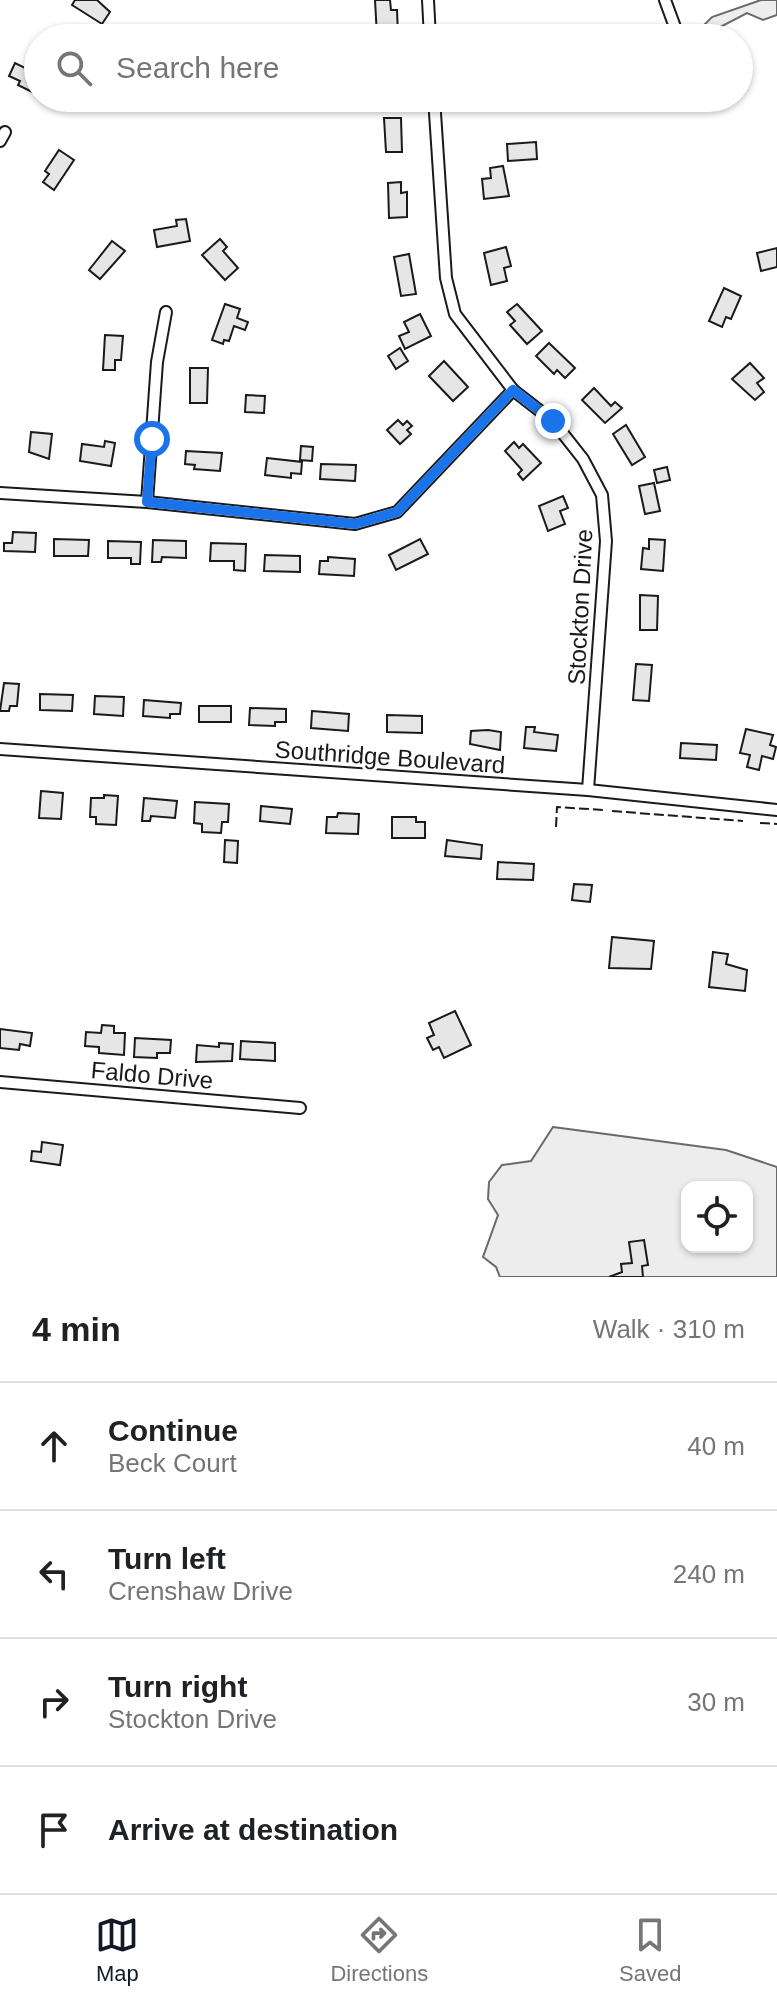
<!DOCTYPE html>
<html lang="en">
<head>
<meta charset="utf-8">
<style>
	:root { --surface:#fff; --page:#f6f6f6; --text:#202124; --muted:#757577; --line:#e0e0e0; --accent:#111827 }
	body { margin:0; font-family:Arial,sans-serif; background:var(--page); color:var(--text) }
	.controls { position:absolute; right:24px; bottom:24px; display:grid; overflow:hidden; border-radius:16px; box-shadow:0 2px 6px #0004 }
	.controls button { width:72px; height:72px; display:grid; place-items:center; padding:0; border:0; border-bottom:2px solid var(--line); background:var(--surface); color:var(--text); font:40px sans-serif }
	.stop { position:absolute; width:24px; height:24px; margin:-18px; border:6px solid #1a73e8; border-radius:50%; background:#fff }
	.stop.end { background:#1a73e8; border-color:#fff; box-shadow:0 2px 8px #0008 }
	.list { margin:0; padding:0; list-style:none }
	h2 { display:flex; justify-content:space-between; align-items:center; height:104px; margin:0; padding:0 32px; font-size:34px }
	h2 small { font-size:26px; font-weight:400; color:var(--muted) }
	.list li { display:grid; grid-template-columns:52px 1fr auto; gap:24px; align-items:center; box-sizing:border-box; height:128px; padding:0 32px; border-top:2px solid var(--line) }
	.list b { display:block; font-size:30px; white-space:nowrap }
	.list p { margin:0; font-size:26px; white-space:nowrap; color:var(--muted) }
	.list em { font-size:26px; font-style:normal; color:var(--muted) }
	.icon { flex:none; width:44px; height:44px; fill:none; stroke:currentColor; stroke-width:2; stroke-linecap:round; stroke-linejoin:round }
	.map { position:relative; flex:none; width:777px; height:1277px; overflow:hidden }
	.search { position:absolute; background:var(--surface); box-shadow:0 2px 6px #0004; left:24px; right:24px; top:24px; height:88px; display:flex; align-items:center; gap:20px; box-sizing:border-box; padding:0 28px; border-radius:44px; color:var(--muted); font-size:30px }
	.sheet { height:616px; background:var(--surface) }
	nav { display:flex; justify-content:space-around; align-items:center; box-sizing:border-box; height:112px; border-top:2px solid var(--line); background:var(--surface); font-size:22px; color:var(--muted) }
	nav a { display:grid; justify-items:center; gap:4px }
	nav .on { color:var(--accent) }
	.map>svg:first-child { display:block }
</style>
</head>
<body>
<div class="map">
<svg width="777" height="1277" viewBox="0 0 777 1277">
	<rect width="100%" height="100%" fill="#fff"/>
	<g fill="#ededed" stroke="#6a6a6a" stroke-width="2" fill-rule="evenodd">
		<path d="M761,0H777V15L763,20L747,13L703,36L701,28L712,17Z"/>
		<path d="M553,1127L726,1150L777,1167V1277H500L496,1267L483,1257L498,1215L488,1199L489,1182L502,1165L531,1161ZM687,1187H747V1247H687Z"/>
	</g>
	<g fill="#e6e6e6" stroke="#1a1a1a" stroke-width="2">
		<path d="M75,0H97L110,12L102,24L72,5Z"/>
		<path d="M375,0H390L391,10H397L398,35L377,36Z"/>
		<path d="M28,62L38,67V95L18,85L20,81L9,76L15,63L25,68Z"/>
		<path d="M384,118H401L402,152H386Z"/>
		<path d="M536,142L537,159L508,161L507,144Z"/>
		<path d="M59,150L74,160L54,190L43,182L49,174L45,171Z"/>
		<path d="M503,166L509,196L484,199L482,179L491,178L490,168Z"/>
		<path d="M401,182V193L407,192V217L389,218L388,183Z"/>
		<path d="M186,219L190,241L157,247L154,230L177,226L176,220Z"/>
		<path d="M220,239L227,247L223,251L238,268L225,280L202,255Z"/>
		<path d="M112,241L125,251L100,279L89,270Z"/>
		<path d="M506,247L511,266L504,268L507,281L491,285L484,253Z"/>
		<path d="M777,248V267L761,271L757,253Z"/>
		<path d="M409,254L416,294L401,296L394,257Z"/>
		<path d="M724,288L741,296L731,319L726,317L722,327L709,321Z"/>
		<path d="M225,304L240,309L237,318L248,322L245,330L234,326L229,341L224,340L223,344L212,340Z"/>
		<path d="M517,304L542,331L527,344L510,325L515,321L507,312Z"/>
		<path d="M420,314L431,336L405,349L399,336L409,332L404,322Z"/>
		<path d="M105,335L123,336L121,360H115V370H103Z"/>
		<path d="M549,343L575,368L565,378L557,370L554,374L536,356Z"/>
		<path d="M400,348L408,361L396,369L388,356Z"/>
		<path d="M444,361L468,387L453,401L429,376Z"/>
		<path d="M750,363L764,378L757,383L764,392L755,400L732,379Z"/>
		<path d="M190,368H208L207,403H190Z"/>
		<path d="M594,388L611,406L615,402L622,408L605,423L582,400Z"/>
		<path d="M246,395L265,396L264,413L245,412Z"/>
		<path d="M398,420L403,425L407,421L412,426L407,430L411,434L400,444L387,430Z"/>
		<path d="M626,425L645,457L632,465L613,434Z"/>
		<path d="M31,432L52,434L49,459L29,452Z"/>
		<path d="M105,441L115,443L111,466L80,461L82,444L104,447Z"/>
		<path d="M514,442L519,448L523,444L541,463L523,480L518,474L522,470L505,451Z"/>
		<path d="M301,446L313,447L312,461L300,460Z"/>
		<path d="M186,451L222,453L220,471L194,469L195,465L185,464Z"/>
		<path d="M267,458L302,462L301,474L291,473V478L265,475Z"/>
		<path d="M321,464L356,465L355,481L320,479Z"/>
		<path d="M667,467L670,480L657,483L654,470Z"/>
		<path d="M654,483L660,511L645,514L639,486Z"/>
		<path d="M563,496L568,508L560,511L565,524L548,531L539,506Z"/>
		<path d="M13,532L36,533L35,552L4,551V543H12Z"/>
		<path d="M54,539L89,540L88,556H54Z"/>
		<path d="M420,539L428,554L396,570L389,555Z"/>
		<path d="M649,539L665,540L663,571L641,569L643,548L649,549Z"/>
		<path d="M153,540L186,541V558L162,557L161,562H152Z"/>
		<path d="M108,541L141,542L140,564H131V558H108Z"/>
		<path d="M211,543L246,544L245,571L234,570V561H210Z"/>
		<path d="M265,555L300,556V572L264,571Z"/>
		<path d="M328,557L355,559L354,576L319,574L320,561H328Z"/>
		<path d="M640,595L658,596L657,630H640Z"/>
		<path d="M636,664L652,665L649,701L633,700Z"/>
		<path d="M4,683L19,684L17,706H10L9,711H0Z"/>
		<path d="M40,694L73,695L72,711L40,710Z"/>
		<path d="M95,696L124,697L123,716L94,714Z"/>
		<path d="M144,700L181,703L180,714H170V718L143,716Z"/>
		<rect x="199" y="706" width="32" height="16"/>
		<path d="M250,708L286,709V722H275V726L249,725Z"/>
		<path d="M312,711L349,714L348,731L311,728Z"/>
		<path d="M387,715L422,716V733L387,732Z"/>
		<path d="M526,727H535L534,732L558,735L556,751L524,748Z"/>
		<path d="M746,729L773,735L770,745L776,747L773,759L762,756L759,770L747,767L750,755L740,753Z"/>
		<path d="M488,730L501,732L500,750L470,744L471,731Z"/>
		<path d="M681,743L717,745L716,760L680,758Z"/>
		<path d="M41,791L63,793L61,819L39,818Z"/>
		<path d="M104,795L118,796L116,825L96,824V817H90L91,798H104Z"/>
		<path d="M144,798L177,801L175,818L151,816L150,821H142Z"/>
		<path d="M195,802L229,804L228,822H222L221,833L202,832V824L194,823Z"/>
		<path d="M261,806L292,809L290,824L260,821Z"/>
		<path d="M338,813L359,814L358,834L326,833L327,817H337Z"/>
		<path d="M392,817H416V822H425V838H392Z"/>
		<path d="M225,840L238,841L237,863L224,862Z"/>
		<path d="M447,840L482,845L481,859L445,856Z"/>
		<path d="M498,862L534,864L533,880L497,879Z"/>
		<path d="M574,884L592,885L590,902L572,900Z"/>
		<path d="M612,937L654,941L651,969L609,968Z"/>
		<path d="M713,952L728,954L726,964L747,970L745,991L709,987Z"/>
		<path d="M455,1011L471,1045L444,1058L439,1047L433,1050L427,1038L434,1035L429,1023Z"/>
		<path d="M102,1025L114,1026V1033H125L124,1055L99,1053V1047L85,1046L86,1032L101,1033Z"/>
		<path d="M0,1029L32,1033L30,1046L20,1044L19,1050L0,1048Z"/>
		<path d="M135,1038L171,1040L170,1053H157V1058L134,1057Z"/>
		<path d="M241,1041L275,1043V1061L240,1059Z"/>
		<path d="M219,1043L233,1044L232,1061L196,1062L197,1045L219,1047Z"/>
		<path d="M42,1142L63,1145L60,1165L31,1161L32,1151L41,1152Z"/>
		<path d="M644,1240L648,1265L642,1266L643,1277H609L622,1272L621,1264L632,1263L629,1242Z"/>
	</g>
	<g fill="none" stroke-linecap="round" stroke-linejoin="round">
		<defs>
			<g id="minor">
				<path d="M428,0L430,38"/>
				<path d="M665,0L679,38"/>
				<path d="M434,98L446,278L455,314L513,390L553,421L583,459L602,495L606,541L588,790"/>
				<path d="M0,141L5,132"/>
				<path d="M0,493L147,502L355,524L397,512L513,390"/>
				<path d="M147,502L157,362L166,312"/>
				<path d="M0,749L588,790L777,810"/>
				<path d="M0,1082L300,1108"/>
			</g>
		</defs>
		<use href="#minor" stroke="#1a1a1a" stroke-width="14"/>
		<use href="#minor" stroke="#fff" stroke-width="10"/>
		<g stroke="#1a1a1a" stroke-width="2" stroke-dasharray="10 4" stroke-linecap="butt">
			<path d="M612,811L743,821"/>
			<path d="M760,823L777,824"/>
			<path d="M556,827L557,807L603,810"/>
		</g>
	</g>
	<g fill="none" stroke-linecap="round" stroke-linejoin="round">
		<path stroke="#1a73e8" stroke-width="10" d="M152,439L147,502L355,524L397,512L513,390L553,421"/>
	</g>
	<g text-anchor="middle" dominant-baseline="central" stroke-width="6" stroke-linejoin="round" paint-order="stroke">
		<g font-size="24" fill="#1a1a1a" stroke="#fff">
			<text transform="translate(580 607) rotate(-87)">Stockton Drive</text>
			<text transform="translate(390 757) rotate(4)">Southridge Boulevard</text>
			<text transform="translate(152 1075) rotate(5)">Faldo Drive</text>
		</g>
	</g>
</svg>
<div class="controls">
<button><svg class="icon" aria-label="locate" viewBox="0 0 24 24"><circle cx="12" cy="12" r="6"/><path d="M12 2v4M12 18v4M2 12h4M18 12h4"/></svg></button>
</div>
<div class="stop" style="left:152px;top:439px"></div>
<div class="stop end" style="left:553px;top:421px"></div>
<div class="search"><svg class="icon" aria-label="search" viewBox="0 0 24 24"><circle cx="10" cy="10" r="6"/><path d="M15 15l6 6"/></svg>Search here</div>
</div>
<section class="sheet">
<h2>4 min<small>Walk · 310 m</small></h2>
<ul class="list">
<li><svg class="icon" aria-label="ahead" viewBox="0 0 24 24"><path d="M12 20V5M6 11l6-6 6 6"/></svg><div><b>Continue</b><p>Beck Court</p></div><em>40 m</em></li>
<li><svg class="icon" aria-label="left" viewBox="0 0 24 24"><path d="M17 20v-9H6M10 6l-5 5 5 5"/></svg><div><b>Turn left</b><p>Crenshaw Drive</p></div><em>240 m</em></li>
<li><svg class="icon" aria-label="right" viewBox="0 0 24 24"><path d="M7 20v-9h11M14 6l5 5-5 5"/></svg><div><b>Turn right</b><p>Stockton Drive</p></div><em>30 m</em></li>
<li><svg class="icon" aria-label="arrive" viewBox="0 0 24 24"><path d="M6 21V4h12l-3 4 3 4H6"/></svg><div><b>Arrive at destination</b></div></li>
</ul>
</section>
<nav>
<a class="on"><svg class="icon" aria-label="map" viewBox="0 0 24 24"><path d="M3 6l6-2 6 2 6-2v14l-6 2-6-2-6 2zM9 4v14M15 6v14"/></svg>Map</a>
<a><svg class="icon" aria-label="directions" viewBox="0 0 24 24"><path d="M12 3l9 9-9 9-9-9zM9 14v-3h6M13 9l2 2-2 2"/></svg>Directions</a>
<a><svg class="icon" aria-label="saved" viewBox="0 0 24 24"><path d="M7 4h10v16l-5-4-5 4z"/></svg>Saved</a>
</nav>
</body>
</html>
